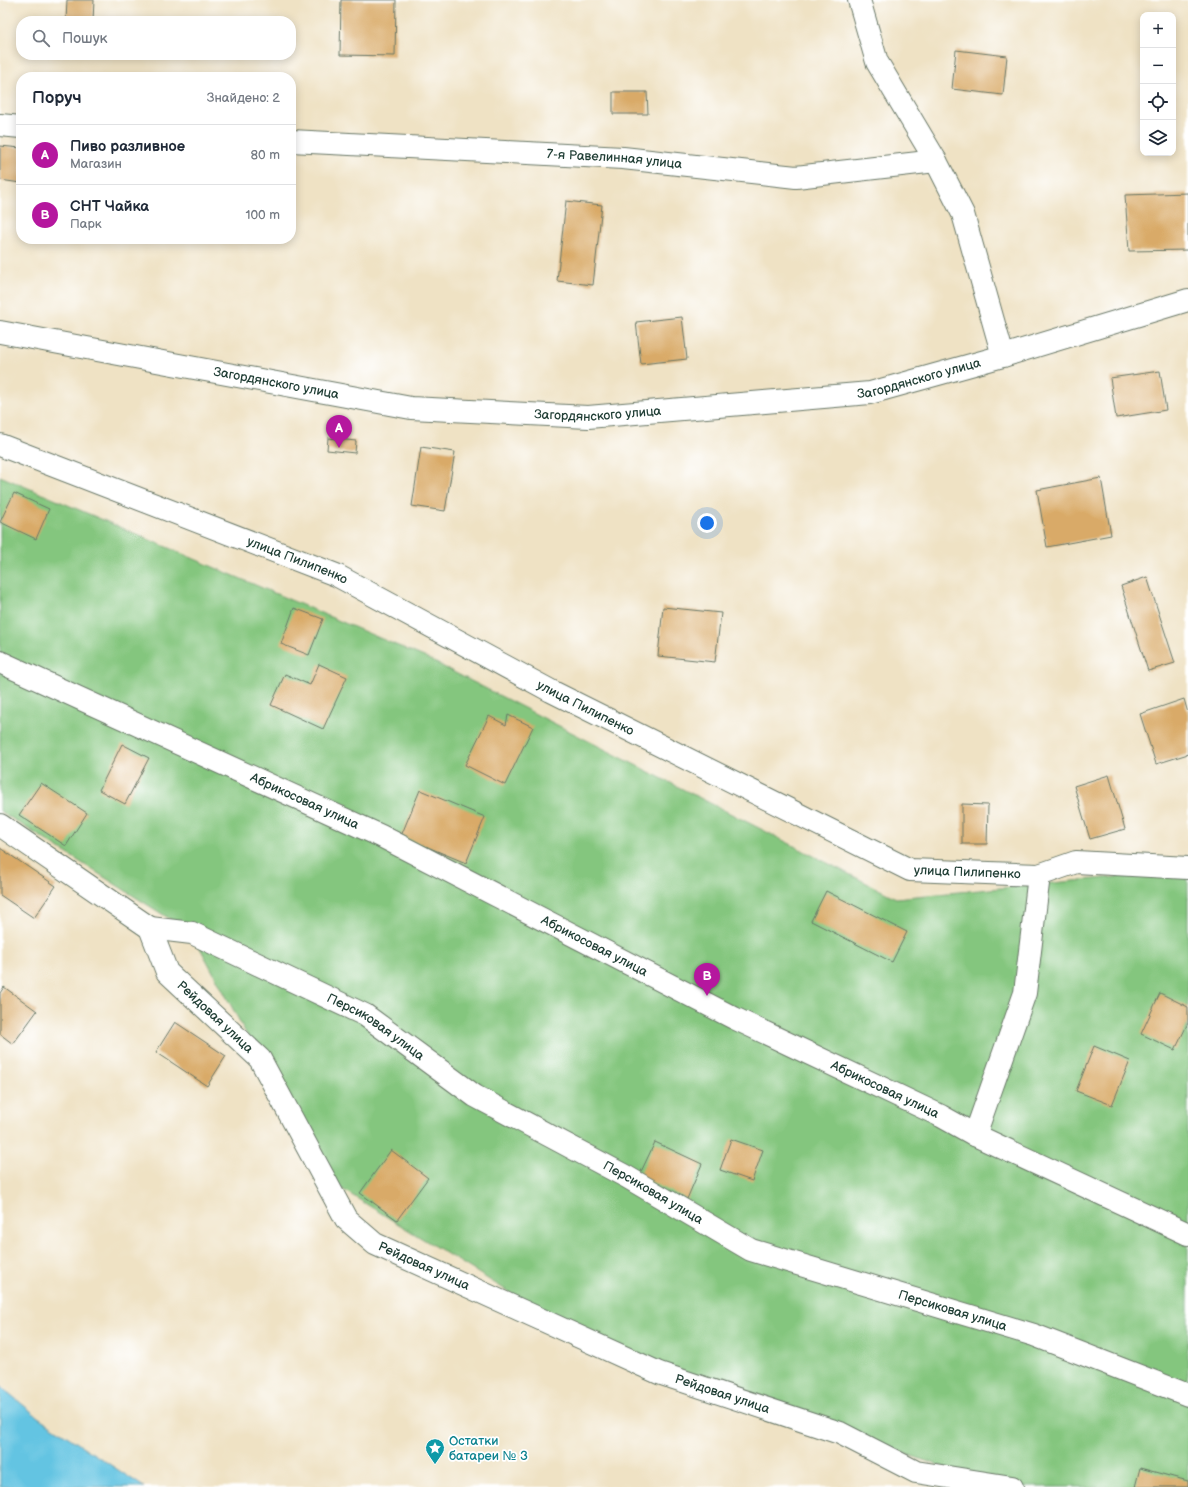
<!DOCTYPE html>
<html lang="uk">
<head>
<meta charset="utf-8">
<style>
	:root { --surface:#fff; --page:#f2f2f3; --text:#1f2937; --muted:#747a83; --line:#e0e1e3; --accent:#b5179e }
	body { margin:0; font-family:"Balsamiq Sans",sans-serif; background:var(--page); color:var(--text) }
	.controls { position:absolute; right:12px; top:12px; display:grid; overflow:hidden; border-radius:8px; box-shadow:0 2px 10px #0003 }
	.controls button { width:36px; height:36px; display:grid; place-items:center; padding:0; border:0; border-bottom:1px solid var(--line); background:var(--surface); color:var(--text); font:20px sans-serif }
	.you { position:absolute; left:707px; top:523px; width:14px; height:14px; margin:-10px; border:3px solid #fff; border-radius:50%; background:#1a73e8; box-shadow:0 0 0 6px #1a73e833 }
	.badge { display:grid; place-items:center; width:26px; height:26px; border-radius:50%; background:var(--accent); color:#fff; font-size:13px; font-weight:700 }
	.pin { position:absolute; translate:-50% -33px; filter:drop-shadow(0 1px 2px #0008) }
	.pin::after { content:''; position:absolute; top:21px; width:14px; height:12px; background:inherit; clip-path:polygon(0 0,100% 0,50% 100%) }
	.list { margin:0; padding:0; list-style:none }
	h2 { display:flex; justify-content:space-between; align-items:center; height:52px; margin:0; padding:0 16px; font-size:17px }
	h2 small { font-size:13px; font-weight:400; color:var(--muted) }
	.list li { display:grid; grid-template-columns:26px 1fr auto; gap:12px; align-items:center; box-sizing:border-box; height:60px; padding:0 16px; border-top:1px solid var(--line) }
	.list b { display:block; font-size:15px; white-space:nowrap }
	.list p { margin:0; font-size:13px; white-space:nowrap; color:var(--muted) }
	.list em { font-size:13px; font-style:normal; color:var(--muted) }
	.icon { flex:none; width:22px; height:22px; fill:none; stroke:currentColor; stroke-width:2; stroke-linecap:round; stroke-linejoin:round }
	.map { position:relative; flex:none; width:1188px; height:1487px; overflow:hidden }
	.search { position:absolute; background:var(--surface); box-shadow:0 2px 10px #0003; left:16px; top:16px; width:280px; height:44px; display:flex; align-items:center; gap:10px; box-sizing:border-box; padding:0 14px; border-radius:16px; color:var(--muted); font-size:15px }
	.panel { position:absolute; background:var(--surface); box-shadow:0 2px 10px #0003; left:16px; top:72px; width:280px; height:172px; border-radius:16px }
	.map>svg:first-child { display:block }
</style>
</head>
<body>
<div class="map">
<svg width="1188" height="1487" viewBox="0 0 1188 1487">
	<rect width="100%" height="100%" fill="#fff"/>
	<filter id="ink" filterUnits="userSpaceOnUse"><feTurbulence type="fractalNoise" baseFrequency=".025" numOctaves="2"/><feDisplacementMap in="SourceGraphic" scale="8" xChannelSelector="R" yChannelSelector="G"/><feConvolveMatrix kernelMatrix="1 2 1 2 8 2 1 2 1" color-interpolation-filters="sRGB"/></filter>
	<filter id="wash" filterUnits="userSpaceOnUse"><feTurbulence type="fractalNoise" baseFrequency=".012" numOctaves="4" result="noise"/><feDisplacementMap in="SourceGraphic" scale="16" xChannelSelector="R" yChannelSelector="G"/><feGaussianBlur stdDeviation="0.9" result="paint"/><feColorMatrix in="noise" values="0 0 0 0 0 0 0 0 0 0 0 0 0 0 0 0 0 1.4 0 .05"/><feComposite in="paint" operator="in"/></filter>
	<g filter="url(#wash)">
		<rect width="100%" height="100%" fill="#efe2c4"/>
		<path fill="#84c67e" stroke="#528259" d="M0,476L424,657L896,898L1188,870V1487H998L582,1337L324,1178L192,933L0,811Z"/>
		<path fill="#64c4e2" stroke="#42808b" d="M0,1386L38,1417L144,1487H0Z"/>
		<g id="blocks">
			<g fill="#d9aa68">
				<path d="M67,0H94L93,21H66Z"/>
				<path d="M341,0H396L395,56L340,55Z"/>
				<path d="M956,50L1007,56L1003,95L952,89Z"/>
				<path d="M613,92H647L648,114H613Z"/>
				<path d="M0,146L21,148V183L0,180Z"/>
				<path d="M1188,193V250L1129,251L1125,195Z"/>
				<path d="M566,201L602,205L593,285L557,281Z"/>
				<path d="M682,317L687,359L641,364L636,322Z"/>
				<path d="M1160,371L1166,410L1116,418L1110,378Z"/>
				<path d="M328,438L356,441L355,453L327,450Z"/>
				<path d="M421,447L455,452L445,511L412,506Z"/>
				<path d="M1101,478L1111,535L1047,547L1037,490Z"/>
				<path d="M14,493L49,509L36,539L0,522Z"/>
				<path d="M1147,577L1175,663L1148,671L1121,586Z"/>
				<path d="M663,607L721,613L715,662L658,656Z"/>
				<path d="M294,608L323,619L309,655L281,644Z"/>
				<path d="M319,664L347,677L323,729L271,705L285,674L310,685Z"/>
				<path d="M1184,699L1188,713V754L1156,764L1140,714Z"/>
				<path d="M508,715L533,727L505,785L465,765L489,716L506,725Z"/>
				<path d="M122,744L149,758L125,804L99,790Z"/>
				<path d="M1109,775L1125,829L1090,839L1074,786Z"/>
				<path d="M41,783L87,813L66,846L19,815Z"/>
				<path d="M420,790L485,817L466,863L401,836Z"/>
				<path d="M962,804L988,805L987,844H962Z"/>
				<path d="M0,848L56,886L34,918L0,895Z"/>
				<path d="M826,891L907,932L892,962L811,921Z"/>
				<path d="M4,987L37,1011L13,1044L0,1034V993Z"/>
				<path d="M1160,993L1188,1007V1023L1175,1050L1141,1034Z"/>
				<path d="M175,1022L226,1056L207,1086L156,1052Z"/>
				<path d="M1094,1046L1130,1061L1112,1105L1076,1091Z"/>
				<path d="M731,1139L763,1150L752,1181L720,1170Z"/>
				<path d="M655,1142L702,1164L687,1199L639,1176Z"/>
				<path d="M391,1150L428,1178L397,1220L360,1193Z"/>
				<path d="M1140,1468L1188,1481V1487H1135Z"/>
			</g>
		</g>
	</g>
	<g filter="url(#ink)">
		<use href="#blocks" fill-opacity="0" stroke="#687766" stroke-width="1"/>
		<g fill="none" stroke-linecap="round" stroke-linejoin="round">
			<defs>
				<g id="minor">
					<path d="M859,0L877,62L936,161L963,214L1003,356"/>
					<path d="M0,125L21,127"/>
					<path id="s1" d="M291,141L623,158L796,177L936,161"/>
					<path id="s2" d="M0,332L411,408L588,417L870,393L1003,356L1188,300"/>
					<path id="s3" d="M0,445L336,575L551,691L910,870L1039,875L1076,862L1188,868"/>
					<path id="s4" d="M0,662L381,836L734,1018L941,1116L975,1135L1188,1234"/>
					<path id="s5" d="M0,825L150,928L167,972L260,1059L346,1219L375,1244L659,1373L840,1433L916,1472L1012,1487"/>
					<path id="s6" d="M150,928L192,933L365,1015L475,1096L627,1177L751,1250L1034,1335L1188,1395"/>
					<path d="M975,1135L1025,993L1039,875"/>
				</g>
			</defs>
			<use href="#minor" stroke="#687766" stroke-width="24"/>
			<use href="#minor" stroke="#fff" stroke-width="22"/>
		</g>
	</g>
	<defs>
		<symbol id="sight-pin" viewBox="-11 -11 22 30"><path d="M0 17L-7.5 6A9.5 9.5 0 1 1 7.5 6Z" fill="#0f9aa8" stroke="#fff"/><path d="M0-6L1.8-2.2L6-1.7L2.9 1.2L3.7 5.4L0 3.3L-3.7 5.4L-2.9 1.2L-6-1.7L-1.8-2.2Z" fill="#fff"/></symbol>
	</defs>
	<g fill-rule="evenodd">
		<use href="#sight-pin" x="424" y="1437" width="22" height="30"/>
	</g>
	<g text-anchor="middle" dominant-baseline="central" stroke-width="3.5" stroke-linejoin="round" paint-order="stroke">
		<g font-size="13" fill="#1f3d34" stroke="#fff">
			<text stroke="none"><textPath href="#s1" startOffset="324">7-я Равелинная улица</textPath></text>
			<text stroke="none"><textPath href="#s2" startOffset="929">Загордянского улица</textPath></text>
			<text stroke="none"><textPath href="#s2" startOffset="281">Загордянского улица</textPath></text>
			<text stroke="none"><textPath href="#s2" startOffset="605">Загордянского улица</textPath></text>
			<text stroke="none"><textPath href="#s3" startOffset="319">улица Пилипенко</textPath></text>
			<text stroke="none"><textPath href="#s3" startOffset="643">улица Пилипенко</textPath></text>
			<text stroke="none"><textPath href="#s4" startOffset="335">Абрикосовая улица</textPath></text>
			<text stroke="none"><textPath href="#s3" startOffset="1063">улица Пилипенко</textPath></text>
			<text stroke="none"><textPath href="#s4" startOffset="659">Абрикосовая улица</textPath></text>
			<text stroke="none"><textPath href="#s5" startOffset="295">Рейдовая улица</textPath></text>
			<text stroke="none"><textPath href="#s6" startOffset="249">Персиковая улица</textPath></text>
			<text stroke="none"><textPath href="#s4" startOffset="983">Абрикосовая улица</textPath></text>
			<text stroke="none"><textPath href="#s6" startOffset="573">Персиковая улица</textPath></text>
			<text stroke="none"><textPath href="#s5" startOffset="630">Рейдовая улица</textPath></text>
			<text stroke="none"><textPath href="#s6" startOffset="897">Персиковая улица</textPath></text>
			<text stroke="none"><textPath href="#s5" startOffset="955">Рейдовая улица</textPath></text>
		</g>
		<g font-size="13" fill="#0d838f" stroke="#fff" text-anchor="start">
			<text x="449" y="1441">Остатки<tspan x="449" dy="15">батареи № 3</tspan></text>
		</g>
	</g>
</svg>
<div class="controls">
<button>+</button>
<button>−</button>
<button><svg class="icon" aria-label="locate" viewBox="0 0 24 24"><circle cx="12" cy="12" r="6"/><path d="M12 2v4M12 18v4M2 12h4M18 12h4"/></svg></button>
<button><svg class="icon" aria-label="layers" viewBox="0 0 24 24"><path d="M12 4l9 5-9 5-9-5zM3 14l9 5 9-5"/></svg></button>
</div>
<div class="you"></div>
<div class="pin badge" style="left:339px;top:448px">A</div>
<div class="pin badge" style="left:707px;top:996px">B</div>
<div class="search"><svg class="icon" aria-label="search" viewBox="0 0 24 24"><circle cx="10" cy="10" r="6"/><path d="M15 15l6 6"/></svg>Пошук</div>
<section class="panel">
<h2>Поруч<small>Знайдено: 2</small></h2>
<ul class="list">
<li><span class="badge">A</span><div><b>Пиво разливное</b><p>Магазин</p></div><em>80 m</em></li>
<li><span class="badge">B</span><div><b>СНТ Чайка</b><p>Парк</p></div><em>100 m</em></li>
</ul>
</section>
</div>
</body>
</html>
